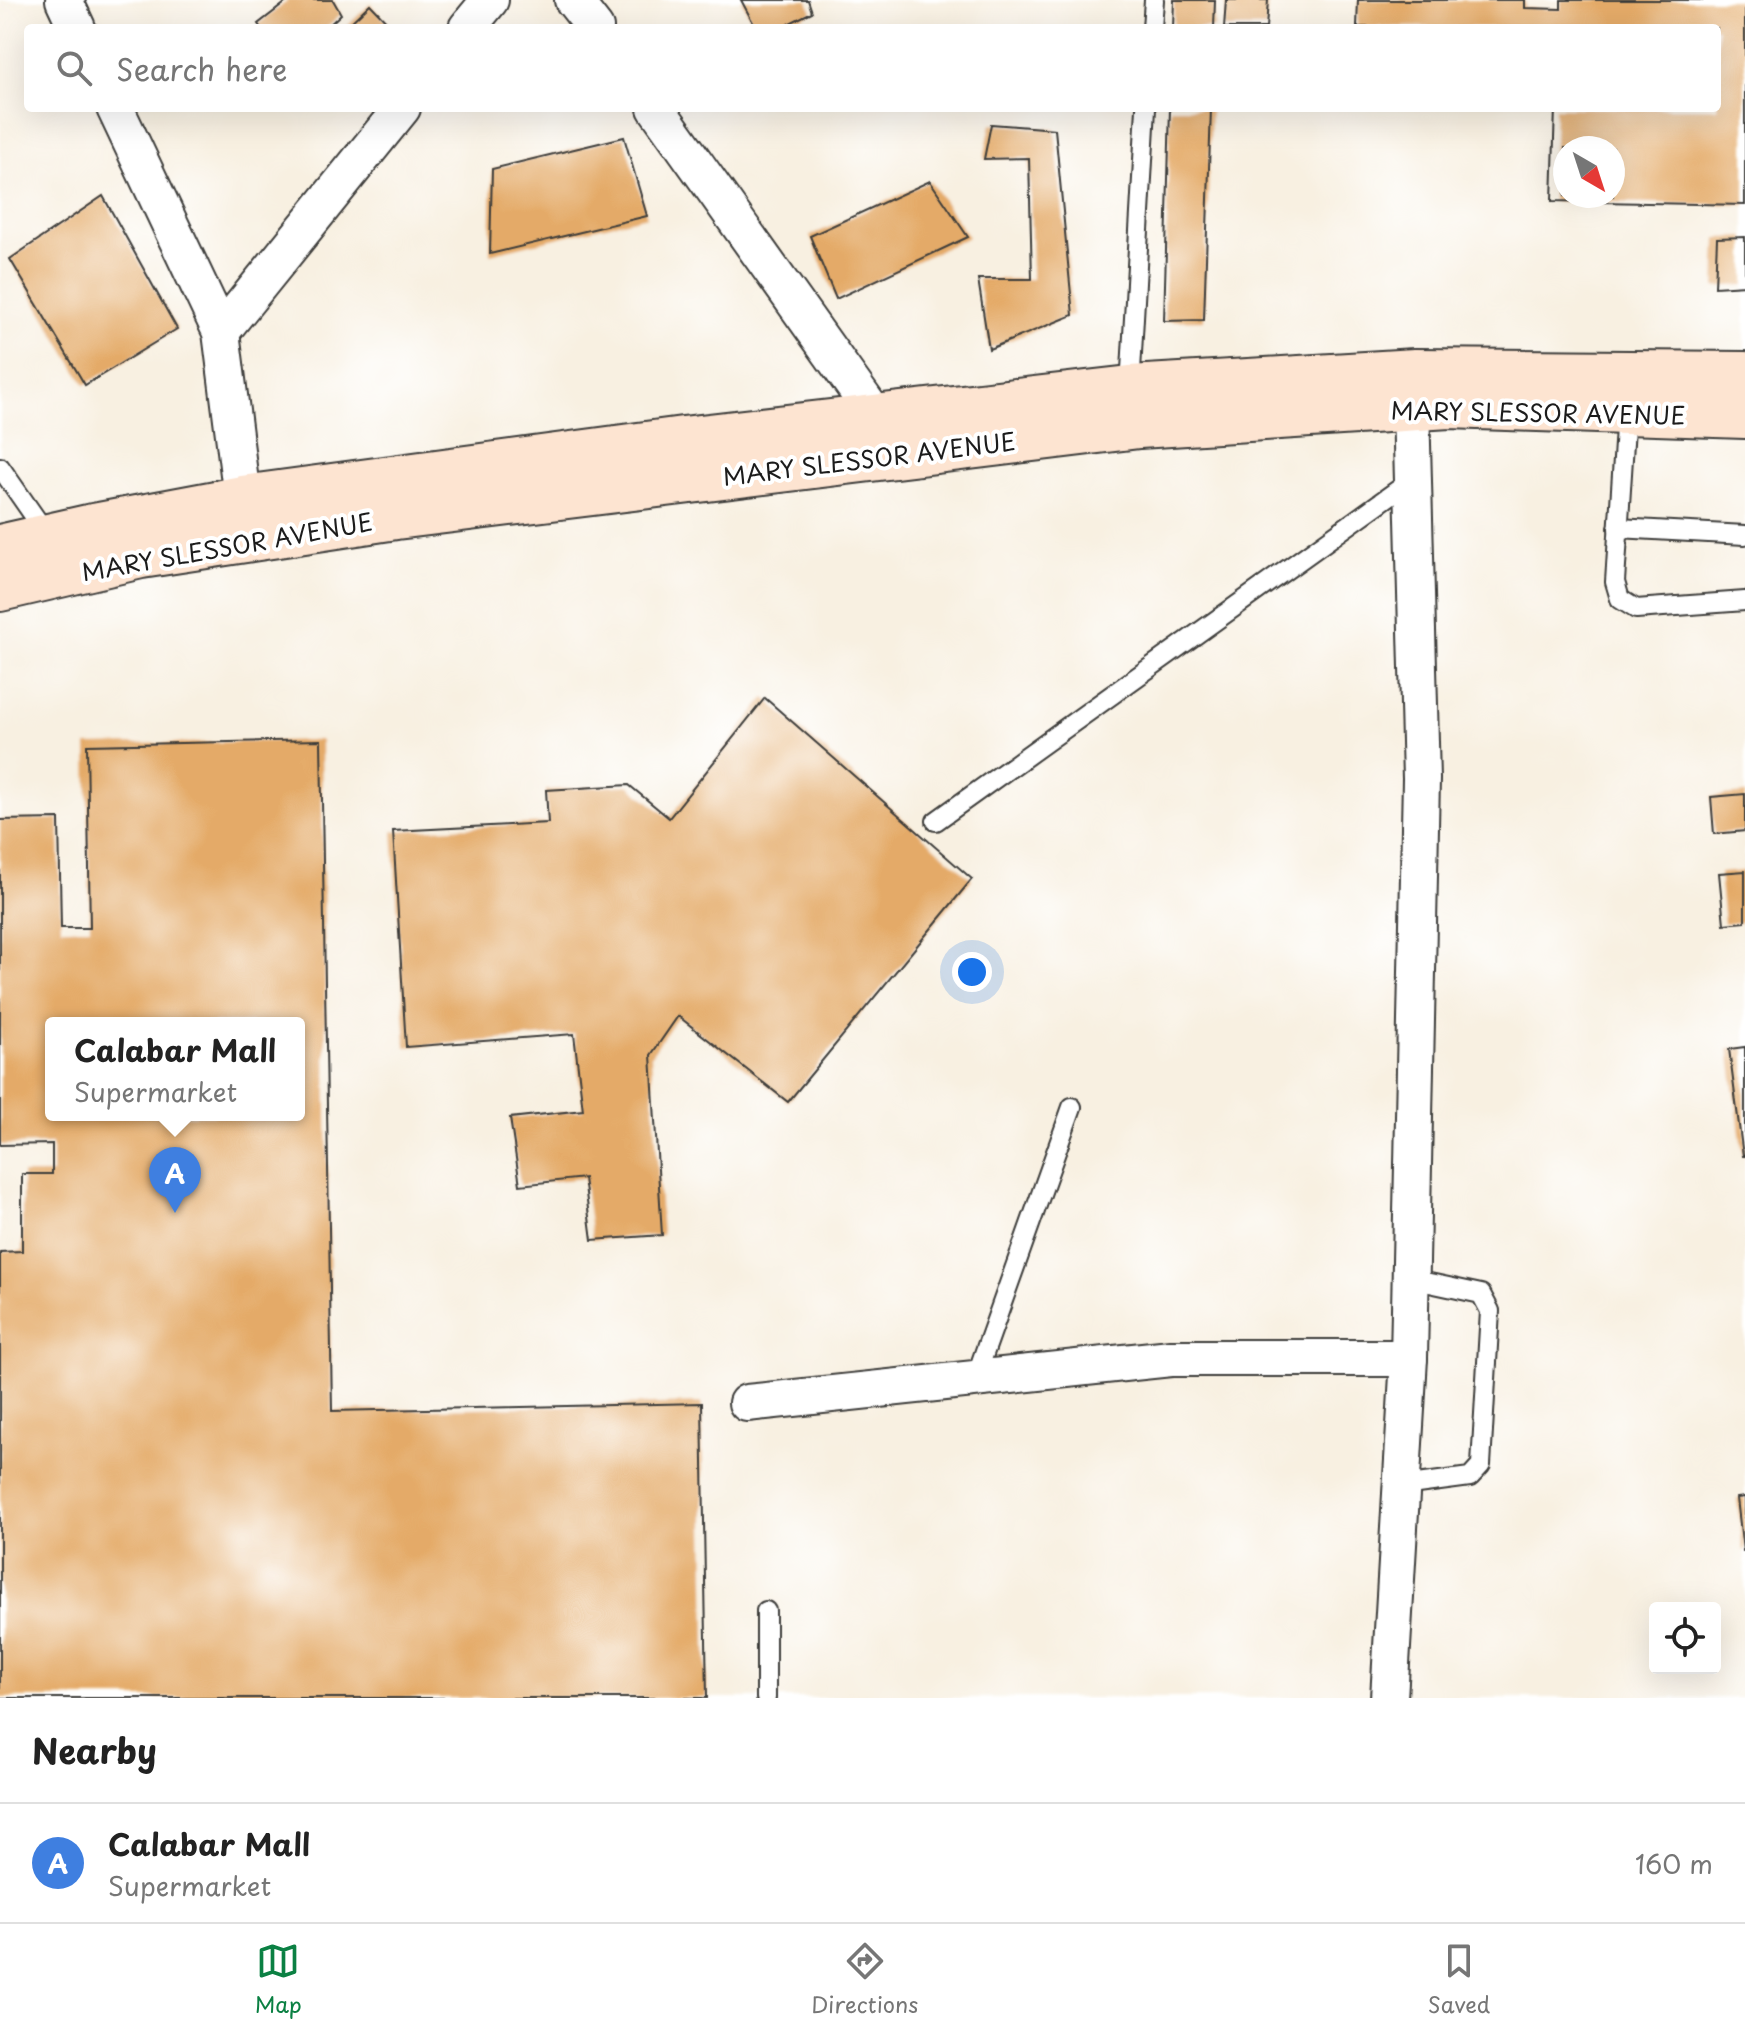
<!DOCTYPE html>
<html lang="en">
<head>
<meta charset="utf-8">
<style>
	:root { --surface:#fff; --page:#f6f6f6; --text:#222; --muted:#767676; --line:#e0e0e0; --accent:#0b8043 }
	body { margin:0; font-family:"Playpen Sans",sans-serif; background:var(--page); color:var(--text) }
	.controls { position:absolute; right:24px; bottom:24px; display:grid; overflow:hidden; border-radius:8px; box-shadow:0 8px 32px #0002 }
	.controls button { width:72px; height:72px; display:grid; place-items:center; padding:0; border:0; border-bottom:2px solid var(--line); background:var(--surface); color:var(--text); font:40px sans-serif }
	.compass { position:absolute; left:1553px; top:136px; width:72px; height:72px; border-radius:50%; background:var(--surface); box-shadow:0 8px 32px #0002; rotate:141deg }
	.you { position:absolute; left:972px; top:972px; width:28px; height:28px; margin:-20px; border:6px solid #fff; border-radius:50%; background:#1a73e8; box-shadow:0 0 0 12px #1a73e833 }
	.badge { display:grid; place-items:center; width:52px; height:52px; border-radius:50%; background:var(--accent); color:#fff; font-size:26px; font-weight:700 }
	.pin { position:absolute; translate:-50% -66px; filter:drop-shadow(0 2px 4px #0008) }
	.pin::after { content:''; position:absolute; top:42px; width:28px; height:24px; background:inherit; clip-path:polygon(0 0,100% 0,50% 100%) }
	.popup { position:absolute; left:45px; top:1017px; width:260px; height:104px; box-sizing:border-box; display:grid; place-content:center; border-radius:8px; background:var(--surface); filter:drop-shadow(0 2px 6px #0005); font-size:26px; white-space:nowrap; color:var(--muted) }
	.popup b { font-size:30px; color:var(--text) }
	.popup::after { content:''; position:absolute; left:50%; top:100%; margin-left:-16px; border:16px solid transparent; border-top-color:var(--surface) }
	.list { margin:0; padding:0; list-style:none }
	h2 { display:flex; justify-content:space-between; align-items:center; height:104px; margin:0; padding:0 32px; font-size:34px }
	h2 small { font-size:26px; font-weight:400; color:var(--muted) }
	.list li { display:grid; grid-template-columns:52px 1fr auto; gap:24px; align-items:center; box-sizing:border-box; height:120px; padding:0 32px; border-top:2px solid var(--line) }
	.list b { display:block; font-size:30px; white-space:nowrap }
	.list p { margin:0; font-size:26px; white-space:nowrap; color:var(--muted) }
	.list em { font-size:26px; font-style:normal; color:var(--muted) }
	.icon { flex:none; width:44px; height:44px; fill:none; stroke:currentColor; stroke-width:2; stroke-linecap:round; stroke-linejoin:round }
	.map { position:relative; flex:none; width:1745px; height:1698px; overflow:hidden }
	.search { position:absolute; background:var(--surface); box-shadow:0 8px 32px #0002; left:24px; right:24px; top:24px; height:88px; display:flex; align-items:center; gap:20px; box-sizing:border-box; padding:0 28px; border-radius:8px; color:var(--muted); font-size:30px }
	.sheet { height:224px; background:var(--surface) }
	nav { display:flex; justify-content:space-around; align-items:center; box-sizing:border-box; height:112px; border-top:2px solid var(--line); background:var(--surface); font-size:22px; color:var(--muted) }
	nav a { display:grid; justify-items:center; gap:4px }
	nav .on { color:var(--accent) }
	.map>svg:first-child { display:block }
</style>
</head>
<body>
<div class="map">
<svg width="1745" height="1698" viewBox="0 0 1745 1698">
	<rect width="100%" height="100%" fill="#fff"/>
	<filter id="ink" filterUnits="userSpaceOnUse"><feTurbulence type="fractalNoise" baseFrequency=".0125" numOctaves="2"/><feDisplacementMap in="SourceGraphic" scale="16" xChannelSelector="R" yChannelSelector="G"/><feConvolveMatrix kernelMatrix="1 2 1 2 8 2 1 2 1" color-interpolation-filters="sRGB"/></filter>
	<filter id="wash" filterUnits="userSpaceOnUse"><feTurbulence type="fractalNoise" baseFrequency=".006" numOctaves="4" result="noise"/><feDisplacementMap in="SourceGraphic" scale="32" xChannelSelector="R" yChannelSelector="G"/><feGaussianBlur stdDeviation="1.8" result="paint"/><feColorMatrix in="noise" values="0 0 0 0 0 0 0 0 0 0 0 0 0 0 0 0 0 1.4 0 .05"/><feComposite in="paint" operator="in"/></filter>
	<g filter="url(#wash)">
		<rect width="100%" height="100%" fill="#f8f0e1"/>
		<g id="blocks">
			<g fill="#e4aa68" fill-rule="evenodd">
				<path d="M289,0H333L341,14L326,28H261L258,24Z"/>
				<path d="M741,0H808L812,12L780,28H756Z"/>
				<path d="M1174,0H1215L1214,28H1173Z"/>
				<path d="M1226,0H1268L1266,28H1224Z"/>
				<path d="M1358,0H1525V8L1561,9V0H1745V205L1552,201L1555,108H1717V28L1357,27ZM1565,148H1613V196H1565Z"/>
				<path d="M370,4L393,28H345Z"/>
				<path d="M1170,108H1211L1204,320L1164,321Z"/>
				<path d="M991,124L1055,129L1073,315L989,349L978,279H1032L1029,158L984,159Z"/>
				<path d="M624,137L647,216L490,254L492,169Z"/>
				<path d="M930,181L968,237L836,299L810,236Z"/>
				<path d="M103,196L177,329L85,385L10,259Z"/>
				<path d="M1745,237V285L1715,287L1717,238Z"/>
				<path d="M765,698L972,879L788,1102L678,1016L651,1055L662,1235L592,1240L584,1178L520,1185L510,1118L583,1110L574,1034L406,1047L393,831L548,823L546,790L629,785L669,818Z"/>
				<path d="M321,740L332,1411L702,1403L707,1698H0V1252L22,1251V1174H52V1144L0,1145V820L59,819L61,928H90L87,745ZM51,1023H299V1115H51Z"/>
				<path d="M1745,794V831L1714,834L1711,797Z"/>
				<path d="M1745,871V922L1724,924L1719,873Z"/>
				<path d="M1745,1047V1156H1743L1729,1049Z"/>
				<path d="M1745,1497V1551H1743L1737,1498Z"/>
			</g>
		</g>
	</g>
	<g filter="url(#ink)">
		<use href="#blocks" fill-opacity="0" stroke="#3d3c3a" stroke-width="2"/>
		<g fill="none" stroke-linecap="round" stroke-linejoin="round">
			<defs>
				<g id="service">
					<path d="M1152,28L1154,0"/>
					<path d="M1130,388L1146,108"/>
					<path d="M1626,412L1615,582L1620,599L1636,609L1745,601"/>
					<path d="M0,467L48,536"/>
					<path d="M1618,528L1745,535"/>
					<path d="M936,821L1413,479"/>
					<path d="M975,1379L1072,1107"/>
					<path d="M1402,1486L1470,1477L1481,1465L1490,1311L1481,1294L1411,1279"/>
					<path d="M766,1611V1698"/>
				</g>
				<g id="minor">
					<path d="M64,0L77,28"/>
					<path d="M573,0L595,28"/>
					<path d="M467,28L490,0"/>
					<path d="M115,108L221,332L242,498"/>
					<path d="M656,108L877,418"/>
					<path d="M221,332L402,108"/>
					<path d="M747,1403L1171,1358H1409"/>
					<path d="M1389,1698L1409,1358L1421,779L1411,407"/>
				</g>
				<g id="secondary">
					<path d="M0,547L93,526L242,498L683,439L1130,388L1415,371L1745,374"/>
					<path d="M0,589L141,556L396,517L1139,426L1449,406L1745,416"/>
				</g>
			</defs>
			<use href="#service" stroke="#3d3c3a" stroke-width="22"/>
			<use href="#minor" stroke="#3d3c3a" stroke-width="40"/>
			<use href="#secondary" stroke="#3d3c3a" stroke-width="48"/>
			<use href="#service" stroke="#fff" stroke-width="18"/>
			<use href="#minor" stroke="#fff" stroke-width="36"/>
			<use href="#secondary" stroke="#fde4d1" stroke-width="44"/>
		</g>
	</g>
	<g text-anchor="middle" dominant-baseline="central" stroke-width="8" stroke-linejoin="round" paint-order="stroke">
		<g font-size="24" fill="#1c1c1c" stroke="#fff">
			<text transform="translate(1538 412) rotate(1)">MARY SLESSOR AVENUE</text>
			<text transform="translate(869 458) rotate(-7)">MARY SLESSOR AVENUE</text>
			<text transform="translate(227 546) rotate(-10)">MARY SLESSOR AVENUE</text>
		</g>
	</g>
</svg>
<div class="controls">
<button><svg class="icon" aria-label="locate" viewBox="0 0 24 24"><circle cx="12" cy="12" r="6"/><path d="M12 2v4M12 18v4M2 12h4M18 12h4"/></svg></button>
</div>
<svg class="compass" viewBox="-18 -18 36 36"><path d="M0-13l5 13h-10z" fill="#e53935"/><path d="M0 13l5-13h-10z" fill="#767676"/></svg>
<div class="you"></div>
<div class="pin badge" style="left:175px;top:1213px;background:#3f7fe0">A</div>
<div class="popup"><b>Calabar Mall</b>Supermarket</div>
<div class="search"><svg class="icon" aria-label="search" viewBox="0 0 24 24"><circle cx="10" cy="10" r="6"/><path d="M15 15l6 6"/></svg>Search here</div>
</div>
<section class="sheet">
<h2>Nearby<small></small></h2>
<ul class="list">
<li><span class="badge" style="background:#3f7fe0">A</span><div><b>Calabar Mall</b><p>Supermarket</p></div><em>160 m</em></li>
</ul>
</section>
<nav>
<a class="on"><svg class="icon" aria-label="map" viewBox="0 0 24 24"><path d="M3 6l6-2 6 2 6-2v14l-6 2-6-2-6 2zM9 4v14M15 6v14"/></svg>Map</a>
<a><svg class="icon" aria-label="directions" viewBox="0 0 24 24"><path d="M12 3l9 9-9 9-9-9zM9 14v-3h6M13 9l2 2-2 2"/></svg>Directions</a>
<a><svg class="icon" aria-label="saved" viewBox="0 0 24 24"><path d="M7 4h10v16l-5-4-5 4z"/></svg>Saved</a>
</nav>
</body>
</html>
